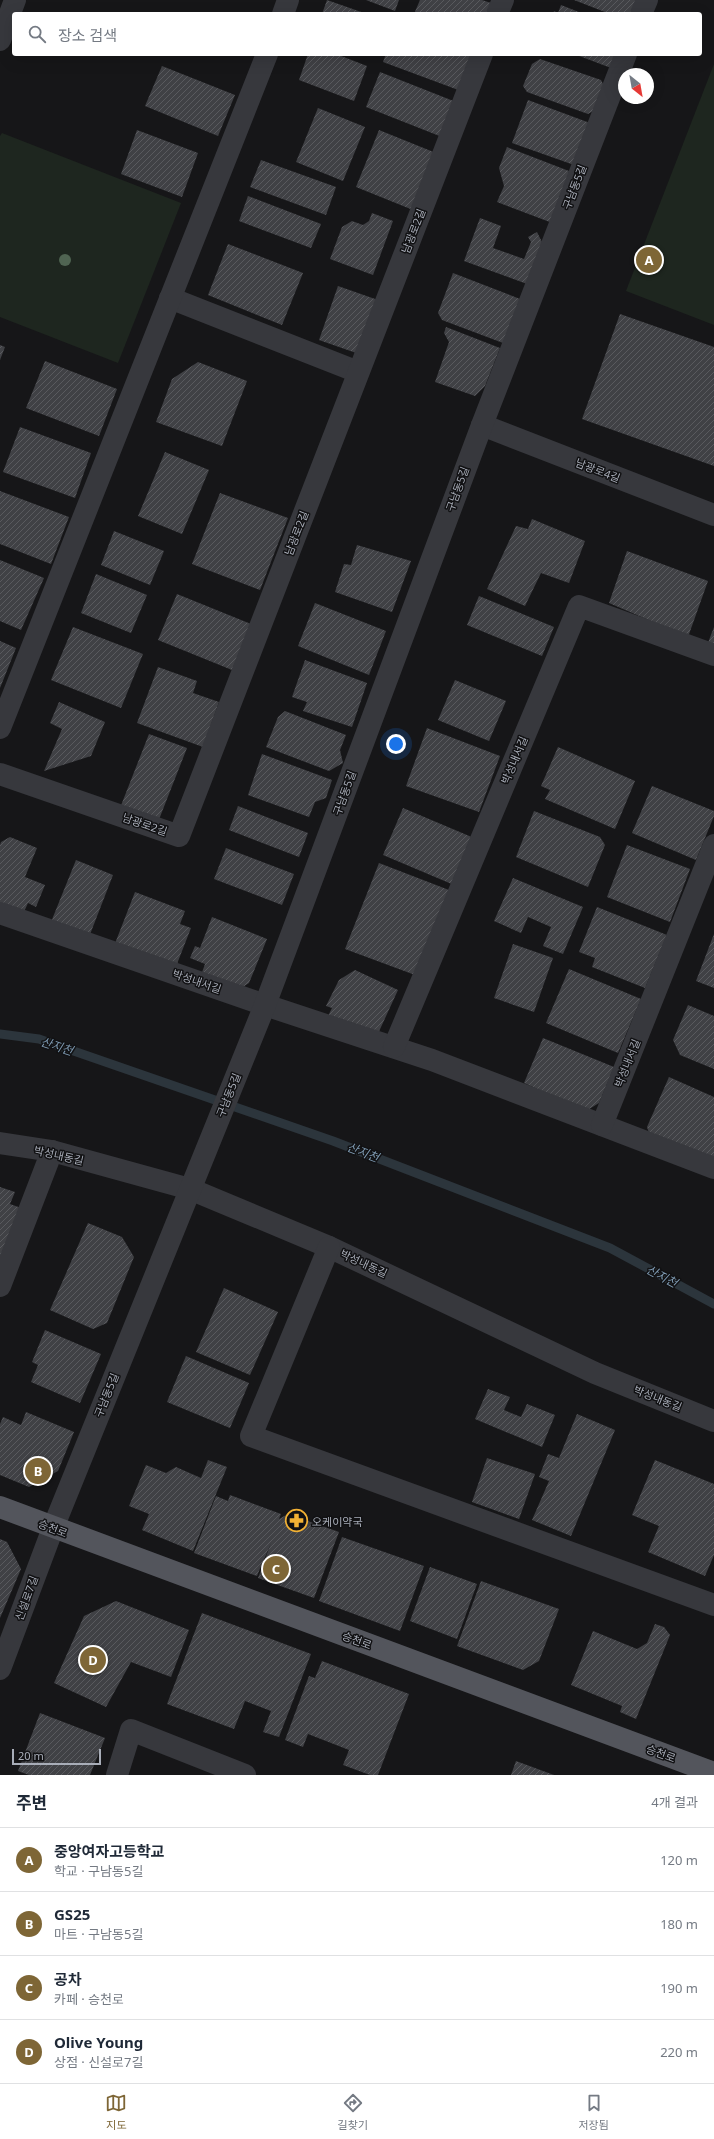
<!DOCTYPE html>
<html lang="ko">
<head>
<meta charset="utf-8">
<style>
	:root { --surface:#fff; --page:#f6f6f7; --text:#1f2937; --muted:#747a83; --line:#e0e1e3; --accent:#7e6636 }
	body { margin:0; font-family:"Noto Sans","Noto Sans KR",sans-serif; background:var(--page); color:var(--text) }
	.compass { position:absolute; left:618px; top:68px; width:36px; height:36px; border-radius:50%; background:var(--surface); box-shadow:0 4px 16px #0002; rotate:149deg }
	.scale { position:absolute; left:12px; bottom:10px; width:89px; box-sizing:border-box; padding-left:4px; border:2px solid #a8adb8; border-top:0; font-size:11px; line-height:14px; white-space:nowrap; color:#a8adb8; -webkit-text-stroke:3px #111113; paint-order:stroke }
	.you { position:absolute; left:396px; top:744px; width:14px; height:14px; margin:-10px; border:3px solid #fff; border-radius:50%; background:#1a73e8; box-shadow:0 0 0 6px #1a73e833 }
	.badge { display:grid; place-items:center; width:26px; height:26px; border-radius:50%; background:var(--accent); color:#fff; font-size:13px; font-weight:700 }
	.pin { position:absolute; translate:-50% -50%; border:2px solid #fff; box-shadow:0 1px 4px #0006 }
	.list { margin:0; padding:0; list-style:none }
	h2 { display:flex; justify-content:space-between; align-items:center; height:52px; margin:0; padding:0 16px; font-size:17px }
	h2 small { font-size:13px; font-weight:400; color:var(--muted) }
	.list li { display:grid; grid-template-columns:26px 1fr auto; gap:12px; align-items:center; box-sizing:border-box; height:64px; padding:0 16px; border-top:1px solid var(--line) }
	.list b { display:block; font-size:15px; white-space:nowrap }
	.list p { margin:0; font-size:13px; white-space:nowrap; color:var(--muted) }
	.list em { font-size:13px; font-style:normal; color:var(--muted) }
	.icon { flex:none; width:22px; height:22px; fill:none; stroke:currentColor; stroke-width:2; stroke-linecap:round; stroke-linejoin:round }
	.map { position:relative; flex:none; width:714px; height:1775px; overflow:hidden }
	.search { position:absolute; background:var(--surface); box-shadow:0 4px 16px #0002; left:12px; right:12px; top:12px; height:44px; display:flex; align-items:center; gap:10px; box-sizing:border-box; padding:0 14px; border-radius:4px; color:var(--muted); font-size:15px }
	.sheet { height:308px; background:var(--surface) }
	nav { display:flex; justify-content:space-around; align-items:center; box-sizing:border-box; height:56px; border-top:1px solid var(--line); background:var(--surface); font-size:11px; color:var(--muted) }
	nav a { display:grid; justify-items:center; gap:2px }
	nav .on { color:var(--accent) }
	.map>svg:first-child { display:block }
</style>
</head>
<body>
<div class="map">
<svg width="714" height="1775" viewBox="0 0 714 1775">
	<defs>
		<pattern id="building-hatch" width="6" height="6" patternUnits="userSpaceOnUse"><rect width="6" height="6" fill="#404145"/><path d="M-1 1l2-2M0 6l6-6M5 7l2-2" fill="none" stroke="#595a5e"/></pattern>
	</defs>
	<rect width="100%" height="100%" fill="#161618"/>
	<g fill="#1e261f">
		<path d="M714,64V325L626,291Z"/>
		<path d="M2,133L181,203L118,363L0,317V136Z"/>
	</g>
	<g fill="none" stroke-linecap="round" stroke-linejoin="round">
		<path stroke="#2c353c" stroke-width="9" d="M0,1034L39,1039L333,1141L610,1248L714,1304"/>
	</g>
	<g fill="url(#building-hatch)">
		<path d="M327,0L367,14H322Z"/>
		<path d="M366,0H399L395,11Z"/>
		<path d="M420,0H482L491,3L487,14H414Z"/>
		<path d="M574,0H636L631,14H610Z"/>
		<path d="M561,5L584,14H553L554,11L558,13Z"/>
		<path d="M308,54H336L367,66L354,101L299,80Z"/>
		<path d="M386,54H466L473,57L461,91L383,62Z"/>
		<path d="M574,54H616L611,68Z"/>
		<path d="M540,59L601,80L604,86L595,110L588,114L527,92L523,86L532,64Z"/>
		<path d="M162,66L235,95L218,136L145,106Z"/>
		<path d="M380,72L456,102L442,137L366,107Z"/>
		<path d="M528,100L590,123L574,165L512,143Z"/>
		<path d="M318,108L365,127L343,181L296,162Z"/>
		<path d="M137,130L198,153L182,197L121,174Z"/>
		<path d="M379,130L436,153L413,210L356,187Z"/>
		<path d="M507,147L569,171L555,224L497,202L504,186L499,168Z"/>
		<path d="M261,160L336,187L326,215L250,187Z"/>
		<path d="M248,196L321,224L311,248L239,221Z"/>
		<path d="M372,213L393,221L373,275L330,259L342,227L352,221L363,225L369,221Z"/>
		<path d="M480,218L501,226L493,248L524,259L531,242L528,237L537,232L542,242L527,284L464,261Z"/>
		<path d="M228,244L303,273L282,325L208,295Z"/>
		<path d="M453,273L520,299L503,343L442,320L438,313Z"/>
		<path d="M338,286L378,300L359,354L319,340Z"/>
		<path d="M620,314L714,347V466L582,419Z"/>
		<path d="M446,327L500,348L485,386L475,396L435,382L449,342L444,333Z"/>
		<path d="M0,345L5,347L0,360Z"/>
		<path d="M45,361L117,389L99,436L26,408Z"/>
		<path d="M198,362L247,381L222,446L156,422L172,379Z"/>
		<path d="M20,427L91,453L75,498L3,472Z"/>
		<path d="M165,452L209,470L182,534L138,516Z"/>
		<path d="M0,491L69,517L51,564L0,544Z"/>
		<path d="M220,493L288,518L260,590L192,564Z"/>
		<path d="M532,519L585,541L569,583L541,573L525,606L487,589L516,526L528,529Z"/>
		<path d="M114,531L164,551L150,585L101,565Z"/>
		<path d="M357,545L411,561L392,612L335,592L344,564L351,565Z"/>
		<path d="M627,551L708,581L688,637L609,603Z"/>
		<path d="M0,560L44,578L21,630L0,621Z"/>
		<path d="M96,574L147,595L131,633L81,613Z"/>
		<path d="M177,594L251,624L232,670L158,640Z"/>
		<path d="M479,596L554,627L542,656L467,625Z"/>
		<path d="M315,603L386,631L369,675L298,646Z"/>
		<path d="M73,627L143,654L121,708L51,680Z"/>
		<path d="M714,627V650L706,648Z"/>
		<path d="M0,641L16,648L0,688Z"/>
		<path d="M305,660L367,683L352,727L303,711L307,702L292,697Z"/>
		<path d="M158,667L197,681L193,693L219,702L203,747L137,723Z"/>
		<path d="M455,680L506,701L489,741L438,720Z"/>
		<path d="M59,702L105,722L91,756L44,771L62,729L50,723Z"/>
		<path d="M285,711L346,735L340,750L343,763L329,771L266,747L278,717Z"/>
		<path d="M427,728L500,756L479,812L406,786Z"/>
		<path d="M149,734L187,748L158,822L120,808Z"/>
		<path d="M558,747L635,781L615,829L545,799L550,790L541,786Z"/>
		<path d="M262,754L332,780L326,798L315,802L309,817L248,795Z"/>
		<path d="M652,786L714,811V816L696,860L632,833Z"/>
		<path d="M238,806L308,833L299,857L229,830Z"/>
		<path d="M403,808L474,838L454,885L383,855Z"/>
		<path d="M534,811L600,837L605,845L588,887L516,857Z"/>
		<path d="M10,837L37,848L25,877L45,885L36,907L28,903L23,914L0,905V845L1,842Z"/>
		<path d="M627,845L690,869L670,922L607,897Z"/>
		<path d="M226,848L294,874L282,905L214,879Z"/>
		<path d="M76,860L113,875L89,937L51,922Z"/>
		<path d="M379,863L449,890L415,975L345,949Z"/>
		<path d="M513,878L583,907L563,954L543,946L551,927L528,917L521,933L494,921Z"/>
		<path d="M135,892L185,911L180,924L191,928L175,969L114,946Z"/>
		<path d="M597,907L667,935L645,988L592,967L595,958L579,952Z"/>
		<path d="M212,917L267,939L249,983L235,992L200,978L205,964L190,958L195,946L200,948Z"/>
		<path d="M714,934V988L696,981Z"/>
		<path d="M513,944L553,958L534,1012L494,998Z"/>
		<path d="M569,969L641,999L618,1053L546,1023Z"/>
		<path d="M355,970L398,990L376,1038L325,1022L332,1008L326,1006L339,980Z"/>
		<path d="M688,1005L714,1016V1069L680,1055L673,1040Z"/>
		<path d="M543,1038L614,1067L599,1103L586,1111L524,1083Z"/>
		<path d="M669,1077L714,1097V1161L649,1133L647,1127Z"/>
		<path d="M0,1187L15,1192L10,1204L24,1209L0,1272Z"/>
		<path d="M88,1223L122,1237L134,1257L107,1323L93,1329L50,1310Z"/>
		<path d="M224,1288L278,1312L250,1375L196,1352Z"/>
		<path d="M45,1330L101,1354L80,1403L31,1382L38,1365L32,1362Z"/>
		<path d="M186,1356L249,1383L230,1428L167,1402Z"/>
		<path d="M488,1389L510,1397L504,1410L521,1417L527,1404L555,1415L542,1447L475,1419Z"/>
		<path d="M26,1412L74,1432L58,1471L29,1487L0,1475V1424L3,1417L21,1425Z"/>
		<path d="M577,1414L615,1430L571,1536L532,1520L549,1481L539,1477L548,1454L559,1458Z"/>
		<path d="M487,1458L535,1474L519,1519L472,1502Z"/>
		<path d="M208,1460L227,1467L193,1551L142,1530L149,1514L129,1506L146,1465L166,1473L176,1467L201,1478Z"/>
		<path d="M655,1460L714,1484V1555L705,1576L648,1552L659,1526L632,1515Z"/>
		<path d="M230,1495L281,1514L279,1519L288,1514L339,1532L314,1598L258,1578L271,1543L257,1576L194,1553L216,1496L228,1501Z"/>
		<path d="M342,1537L424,1566L400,1631L319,1601Z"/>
		<path d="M0,1539L7,1542L21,1569L0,1618Z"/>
		<path d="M430,1567L477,1584L457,1639L410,1621Z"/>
		<path d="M481,1581L559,1609L539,1661L523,1670L457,1646Z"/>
		<path d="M116,1601L189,1630L171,1677L131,1662L106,1707L54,1683L84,1616Z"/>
		<path d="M202,1613L311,1654L279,1737L263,1732L271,1711L245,1701L234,1729L167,1704Z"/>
		<path d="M655,1624L664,1627L670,1635L636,1719L620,1712L622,1706L571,1685L593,1631L637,1649L647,1643Z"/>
		<path d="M322,1661L409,1694L378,1775H370L343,1765L349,1750L308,1734L303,1747L285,1740L309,1676L315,1678Z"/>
		<path d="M40,1713L105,1738L90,1775H29L18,1771Z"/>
		<path d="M516,1761L554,1775H511Z"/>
	</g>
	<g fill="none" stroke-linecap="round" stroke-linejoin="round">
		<g stroke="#37383d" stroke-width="22">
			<path d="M283,14L288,0"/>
			<path d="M497,14L503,0"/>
			<path d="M641,14L647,0"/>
			<path d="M0,40L15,0"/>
			<path d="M170,298L358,372"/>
			<path d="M482,425L714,515"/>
			<path d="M0,728L267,54"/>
			<path d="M0,774L179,836L482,54"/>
			<path d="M0,913L265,1005L432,1060L714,1168"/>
			<path d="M394,1047L579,606L714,655"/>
			<path d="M602,1125L714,845"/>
			<path d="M0,1143L52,1151L190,1189L329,1247L595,1373L714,1421"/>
			<path d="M329,1247L251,1436L714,1605"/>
			<path d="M0,1286L52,1151"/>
			<path d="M0,1669L53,1528L265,1005L482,425L626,54"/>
			<path d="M117,1775L131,1730L245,1775"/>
		</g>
		<path stroke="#53555c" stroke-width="22" d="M0,1507L714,1773"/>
	</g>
	<circle fill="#506452" cx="65" cy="260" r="6"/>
	<defs>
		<symbol id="pharmacy-ring" viewBox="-11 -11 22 22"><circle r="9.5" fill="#111113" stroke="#f2b134" stroke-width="1.5"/><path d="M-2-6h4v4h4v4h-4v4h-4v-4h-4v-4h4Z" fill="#f2b134"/></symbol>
	</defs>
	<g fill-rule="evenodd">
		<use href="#pharmacy-ring" x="284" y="1508" width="25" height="25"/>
	</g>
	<g text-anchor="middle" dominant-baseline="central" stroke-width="3" stroke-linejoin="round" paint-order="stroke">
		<g font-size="11" fill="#a8adb8" stroke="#111113">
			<text transform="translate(574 187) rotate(-69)">구남동5길</text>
			<text transform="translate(413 231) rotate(-69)">남광로2길</text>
			<text transform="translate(598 470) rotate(21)">남광로4길</text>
			<text transform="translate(457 489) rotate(-70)">구남동5길</text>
			<text transform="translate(296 533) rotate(-69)">남광로2길</text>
			<text transform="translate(514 760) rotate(-67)">박성내서길</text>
			<text transform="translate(344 793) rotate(-70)">구남동5길</text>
			<text transform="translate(145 824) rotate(19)">남광로2길</text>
			<text transform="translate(197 981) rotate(19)">박성내서길</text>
			<text transform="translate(627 1063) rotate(-68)">박성내서길</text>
			<text transform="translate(228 1095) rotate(-68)">구남동5길</text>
			<text transform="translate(59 1155) rotate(13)">박성내동길</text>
			<text transform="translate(364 1263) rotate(25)">박성내동길</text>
			<text transform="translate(106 1395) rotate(-68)">구남동5길</text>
			<text transform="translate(658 1398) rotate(22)">박성내동길</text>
			<text transform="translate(53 1528) rotate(21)">승천로</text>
			<text transform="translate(26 1598) rotate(-70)">신설로7길</text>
			<text transform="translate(357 1640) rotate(20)">승천로</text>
			<text transform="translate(661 1753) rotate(20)">승천로</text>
		</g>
		<g font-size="11" fill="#a8adb8" stroke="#111113" text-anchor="start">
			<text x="312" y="1521">오케이약국</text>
		</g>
		<g font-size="12" font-style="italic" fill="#7f9bb3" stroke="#111113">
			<text transform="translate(57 1046) rotate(18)">산지천</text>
			<text transform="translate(363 1152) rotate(21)">산지천</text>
			<text transform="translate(662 1276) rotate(28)">산지천</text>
		</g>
	</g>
</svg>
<svg class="compass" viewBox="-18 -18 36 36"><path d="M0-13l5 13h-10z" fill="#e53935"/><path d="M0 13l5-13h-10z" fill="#747a83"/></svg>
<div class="scale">20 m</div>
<div class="you"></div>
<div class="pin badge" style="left:649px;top:260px">A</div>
<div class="pin badge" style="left:38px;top:1471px">B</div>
<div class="pin badge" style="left:276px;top:1569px">C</div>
<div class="pin badge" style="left:93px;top:1660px">D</div>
<div class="search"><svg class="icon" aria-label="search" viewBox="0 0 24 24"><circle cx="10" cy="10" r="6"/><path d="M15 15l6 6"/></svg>장소 검색</div>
</div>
<section class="sheet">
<h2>주변<small>4개 결과</small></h2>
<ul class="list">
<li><span class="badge">A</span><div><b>중앙여자고등학교</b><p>학교 · 구남동5길</p></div><em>120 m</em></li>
<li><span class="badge">B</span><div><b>GS25</b><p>마트 · 구남동5길</p></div><em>180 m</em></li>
<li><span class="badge">C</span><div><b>공차</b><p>카페 · 승천로</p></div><em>190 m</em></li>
<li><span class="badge">D</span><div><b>Olive Young</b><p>상점 · 신설로7길</p></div><em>220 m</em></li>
</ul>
</section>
<nav>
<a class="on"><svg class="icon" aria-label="map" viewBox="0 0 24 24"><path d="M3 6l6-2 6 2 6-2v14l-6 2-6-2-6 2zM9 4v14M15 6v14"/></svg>지도</a>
<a><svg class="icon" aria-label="directions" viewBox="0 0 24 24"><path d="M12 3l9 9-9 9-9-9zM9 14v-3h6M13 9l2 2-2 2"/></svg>길찾기</a>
<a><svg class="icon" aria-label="saved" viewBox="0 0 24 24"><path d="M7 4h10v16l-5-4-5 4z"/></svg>저장됨</a>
</nav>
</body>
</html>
